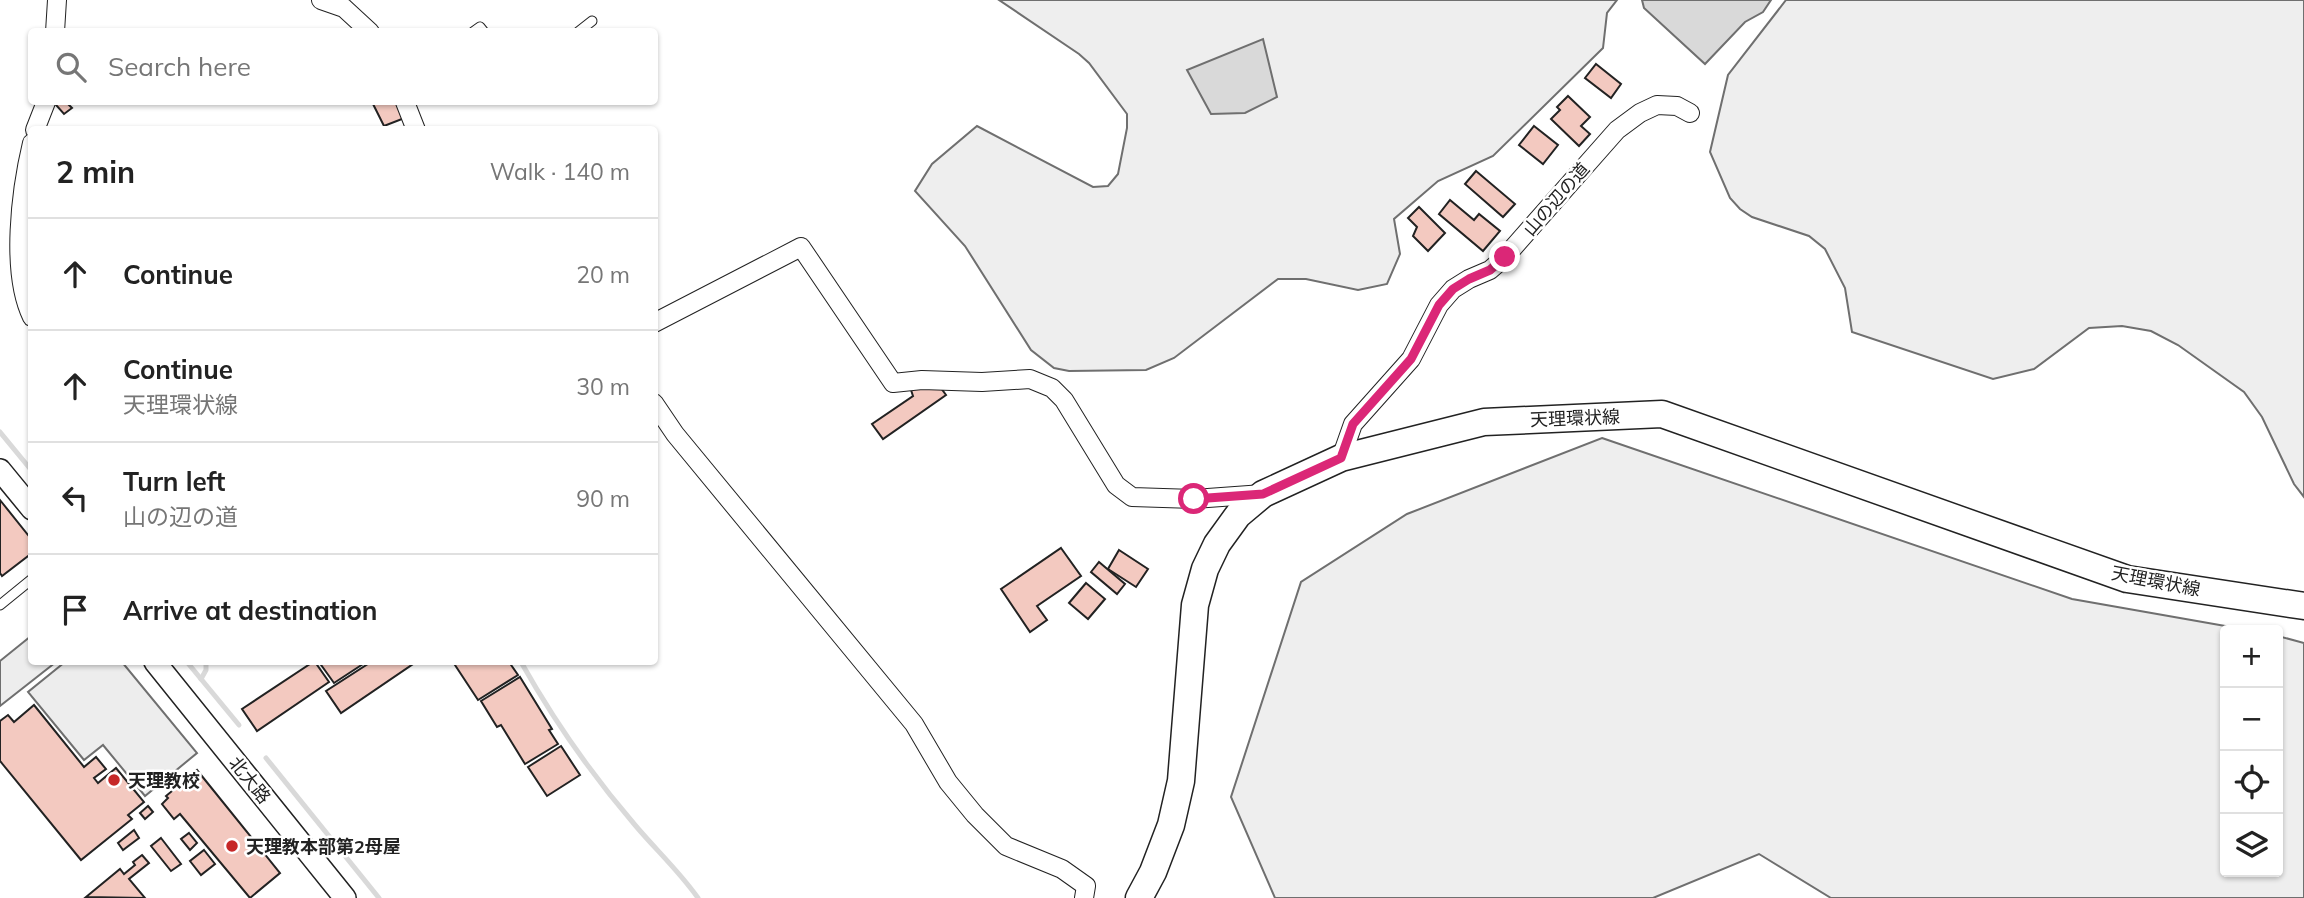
<!DOCTYPE html>
<html lang="en">
<head>
<meta charset="utf-8">
<style>
	:root { --surface:#fff; --page:#f6f6f6; --text:#222; --muted:#767676; --line:#e0e0e0 }
	body { margin:0; font-family:Mulish,"Noto Sans JP",sans-serif; background:var(--page); color:var(--text) }
	.controls { position:absolute; right:21px; bottom:21px; display:grid; overflow:hidden; border-radius:7px; box-shadow:0 2px 5px #0004 }
	.controls button { width:63px; height:63px; display:grid; place-items:center; padding:0; border:0; border-bottom:2px solid var(--line); background:var(--surface); color:var(--text); font:35px sans-serif }
	.stop { position:absolute; width:21px; height:21px; margin:-16px; border:5px solid #db2777; border-radius:50%; background:#fff }
	.stop.end { background:#db2777; border-color:#fff; box-shadow:0 2px 7px #0008 }
	.list { margin:0; padding:0; list-style:none }
	h2 { display:flex; justify-content:space-between; align-items:center; height:91px; margin:0; padding:0 28px; font-size:30px }
	h2 small { font-size:23px; font-weight:400; color:var(--muted) }
	.list li { display:grid; grid-template-columns:46px 1fr auto; gap:21px; align-items:center; box-sizing:border-box; height:112px; padding:0 28px; border-top:2px solid var(--line) }
	.list b { display:block; font-size:26px; white-space:nowrap }
	.list p { margin:0; font-size:23px; white-space:nowrap; color:var(--muted) }
	.list em { font-size:23px; font-style:normal; color:var(--muted) }
	.icon { flex:none; width:38px; height:38px; fill:none; stroke:currentColor; stroke-width:2; stroke-linecap:round; stroke-linejoin:round }
	.map { position:relative; flex:none; width:2304px; height:898px; overflow:hidden }
	.search { position:absolute; background:var(--surface); box-shadow:0 2px 5px #0004; left:28px; top:28px; width:630px; height:77px; display:flex; align-items:center; gap:18px; box-sizing:border-box; padding:0 24px; border-radius:7px; color:var(--muted); font-size:26px }
	.panel { position:absolute; background:var(--surface); box-shadow:0 2px 5px #0004; left:28px; top:126px; width:630px; height:539px; border-radius:7px }
	.map>svg:first-child { display:block }
</style>
</head>
<body>
<div class="map">
<svg width="2304" height="898" viewBox="0 0 2304 898">
	<rect width="100%" height="100%" fill="#fff"/>
	<g fill="#eee" stroke="#6f6f6f" stroke-width="2">
		<path d="M999,0H1617L1607,13L1603,48L1493,156L1438,181L1394,219L1400,254L1387,284L1358,290L1306,279H1278L1174,358L1146,370L1069,371L1054,368L1031,350L965,246L915,191L932,164L977,126L1093,187L1108,186L1118,174L1127,128V114L1089,63L1079,54Z"/>
		<path d="M1786,0H2304V497L2294,484L2262,417L2244,392L2178,345L2151,331L2122,326L2089,328L2034,369L1993,379L1852,332L1845,288L1825,249L1809,236L1752,217L1740,209L1730,198L1710,152L1728,75Z"/>
		<path d="M1602,438L2072,599L2248,630H2225V872H2278V636L2304,643V898H1831L1759,854L1653,898H1275L1231,797L1301,582L1407,514Z"/>
	</g>
	<g fill="#ededed" stroke="#6f6f6f" stroke-width="2">
		<path d="M31,636L32,662H56L0,706V661Z"/>
		<path d="M65,662H122L197,753L145,796L103,745L84,760L28,692Z"/>
	</g>
	<g fill="#d9d9d9" stroke="#6f6f6f" stroke-width="2">
		<path d="M1642,0H1771L1763,12L1745,22L1705,64L1644,8Z"/>
		<path d="M1263,39L1277,97L1245,113L1211,114L1187,70Z"/>
	</g>
	<g fill="none" stroke-linecap="round" stroke-linejoin="round">
		<g stroke="#d9d9d9" stroke-width="5">
			<path d="M0,432L32,471"/>
			<path d="M187,662L239,725"/>
			<path d="M521,662C553,719 592,775 635,825C656,850 679,871 698,898"/>
			<path d="M201,679L206,670V662"/>
			<path d="M266,758L379,898"/>
		</g>
	</g>
	<g fill="#f3c9c0" stroke="#222" stroke-width="2">
		<path d="M1596,64L1621,84L1611,98L1585,78Z"/>
		<path d="M1568,96L1590,117L1581,126L1590,134L1579,146L1551,119L1560,110L1557,107Z"/>
		<path d="M60,102H66L72,108L64,114L56,105Z"/>
		<path d="M372,102H399L403,112L402,119L384,126Z"/>
		<path d="M1534,126L1558,145L1543,164L1519,145Z"/>
		<path d="M1476,171L1515,204L1503,217L1465,184Z"/>
		<path d="M1450,200L1474,220L1479,214L1500,231L1483,251L1439,214Z"/>
		<path d="M1419,207L1445,233L1428,251L1413,236L1417,227L1408,218Z"/>
		<path d="M921,383L938,384L946,395L883,439L872,424L913,396L911,390Z"/>
		<path d="M0,500L32,540V553L2,576L0,573Z"/>
		<path d="M1061,548L1081,576L1037,606L1047,620L1030,632L1001,589Z"/>
		<path d="M1119,550L1148,569L1136,587L1108,569Z"/>
		<path d="M1099,562L1125,584L1117,594L1091,572Z"/>
		<path d="M1086,583L1105,599L1088,619L1069,603Z"/>
		<path d="M313,662H315L329,682L257,731L242,709Z"/>
		<path d="M319,662H366L334,683Z"/>
		<path d="M371,662H411L413,664L341,713L326,691Z"/>
		<path d="M453,662H509L518,675L478,700Z"/>
		<path d="M520,677L552,729L549,730L558,744L525,764L501,725L497,727L481,701Z"/>
		<path d="M34,705L84,767L96,757L106,769L94,778L98,783L116,768L144,802L128,815L132,819L81,860L0,761V721L8,715L14,722Z"/>
		<path d="M561,746L580,775L547,796L528,767Z"/>
		<path d="M197,770L280,873L250,898L180,814L174,819L162,804L168,798L166,796Z"/>
		<path d="M148,806L153,812L145,819L140,813Z"/>
		<path d="M134,830L139,838L123,850L118,843Z"/>
		<path d="M189,833L197,843L190,850L181,839Z"/>
		<path d="M161,838L181,864L171,871L151,846Z"/>
		<path d="M204,850L215,864L201,875L190,861Z"/>
		<path d="M142,855L149,863L129,879L145,898L86,897L120,869L124,874L135,865L133,862Z"/>
	</g>
	<g fill="none" stroke-linecap="round" stroke-linejoin="round">
		<defs>
			<g id="service">
				<path d="M473,32L480,27L484,32"/>
				<path d="M578,32L592,21"/>
				<path d="M0,605L32,579"/>
			</g>
			<g id="minor">
				<path d="M321,0L344,8L370,32"/>
				<path d="M55,32L57,0"/>
				<path d="M405,102L416,130"/>
				<path d="M35,130L46,102"/>
				<path d="M32,143C21,189 10,272 32,317"/>
				<path d="M654,323L801,247L893,383L922,380L982,382L1030,379L1052,388L1064,400L1116,485L1132,497L1194,499L1263,494"/>
				<path d="M654,403L675,434L914,724L948,782L975,815L1006,846L1062,869L1086,886L1084,898"/>
				<path d="M1341,458L1353,424L1411,359L1439,305L1453,289L1469,279L1490,270L1505,257L1617,130L1640,113L1657,105L1677,106L1690,113"/>
			</g>
			<g id="tertiary">
				<path d="M0,470L32,509"/>
				<path d="M155,662L345,898"/>
			</g>
			<path id="primary" d="M1139,898L1153,872L1171,825L1181,781L1195,605L1205,569L1217,544L1238,515L1263,494L1341,458L1484,422L1662,414L2127,579L2304,606"/>
		</defs>
		<use href="#service" stroke="#222" stroke-width="11"/>
		<use href="#minor" stroke="#222" stroke-width="20"/>
		<use href="#tertiary" stroke="#222" stroke-width="24"/>
		<use href="#primary" stroke="#222" stroke-width="29"/>
		<use href="#service" stroke="#fff" stroke-width="9"/>
		<use href="#minor" stroke="#fff" stroke-width="18"/>
		<use href="#tertiary" stroke="#fff" stroke-width="21"/>
		<use href="#primary" stroke="#fff" stroke-width="26"/>
	</g>
	<g fill="none" stroke-linecap="round" stroke-linejoin="round">
		<path stroke="#db2777" stroke-width="9" d="M1194,499L1263,494L1341,458L1353,424L1411,359L1439,305L1453,289L1469,279L1490,270L1505,257"/>
	</g>
	<g fill="#c62828" stroke="#fff" stroke-width="2.5">
		<circle cx="114" cy="780" r="7"/>
		<circle cx="232" cy="846" r="7"/>
	</g>
	<g text-anchor="middle" dominant-baseline="central" stroke-width="5" stroke-linejoin="round" paint-order="stroke">
		<g font-size="18" fill="#222" stroke="#fff">
			<text transform="translate(1556 199) rotate(-49)">山の辺の道</text>
			<text transform="translate(1575 418) rotate(-2)">天理環状線</text>
			<text transform="translate(2156 581) rotate(11)">天理環状線</text>
			<text transform="translate(250 780) rotate(51)">北大路</text>
		</g>
		<g font-size="18" font-weight="bold" fill="#222" stroke="#fff" text-anchor="start">
			<text x="128" y="780">天理教校</text>
			<text x="246" y="846">天理教本部第2母屋</text>
		</g>
	</g>
</svg>
<div class="controls">
<button>+</button>
<button>−</button>
<button><svg class="icon" aria-label="locate" viewBox="0 0 24 24"><circle cx="12" cy="12" r="6"/><path d="M12 2v4M12 18v4M2 12h4M18 12h4"/></svg></button>
<button><svg class="icon" aria-label="layers" viewBox="0 0 24 24"><path d="M12 4l9 5-9 5-9-5zM3 14l9 5 9-5"/></svg></button>
</div>
<div class="stop" style="left:1194px;top:499px"></div>
<div class="stop end" style="left:1505px;top:257px"></div>
<div class="search"><svg class="icon" aria-label="search" viewBox="0 0 24 24"><circle cx="10" cy="10" r="6"/><path d="M15 15l6 6"/></svg>Search here</div>
<section class="panel">
<h2>2 min<small>Walk · 140 m</small></h2>
<ul class="list">
<li><svg class="icon" aria-label="ahead" viewBox="0 0 24 24"><path d="M12 20V5M6 11l6-6 6 6"/></svg><div><b>Continue</b></div><em>20 m</em></li>
<li><svg class="icon" aria-label="ahead" viewBox="0 0 24 24"><path d="M12 20V5M6 11l6-6 6 6"/></svg><div><b>Continue</b><p>天理環状線</p></div><em>30 m</em></li>
<li><svg class="icon" aria-label="left" viewBox="0 0 24 24"><path d="M17 20v-9H6M10 6l-5 5 5 5"/></svg><div><b>Turn left</b><p>山の辺の道</p></div><em>90 m</em></li>
<li><svg class="icon" aria-label="arrive" viewBox="0 0 24 24"><path d="M6 21V4h12l-3 4 3 4H6"/></svg><div><b>Arrive at destination</b></div></li>
</ul>
</section>
</div>
</body>
</html>
